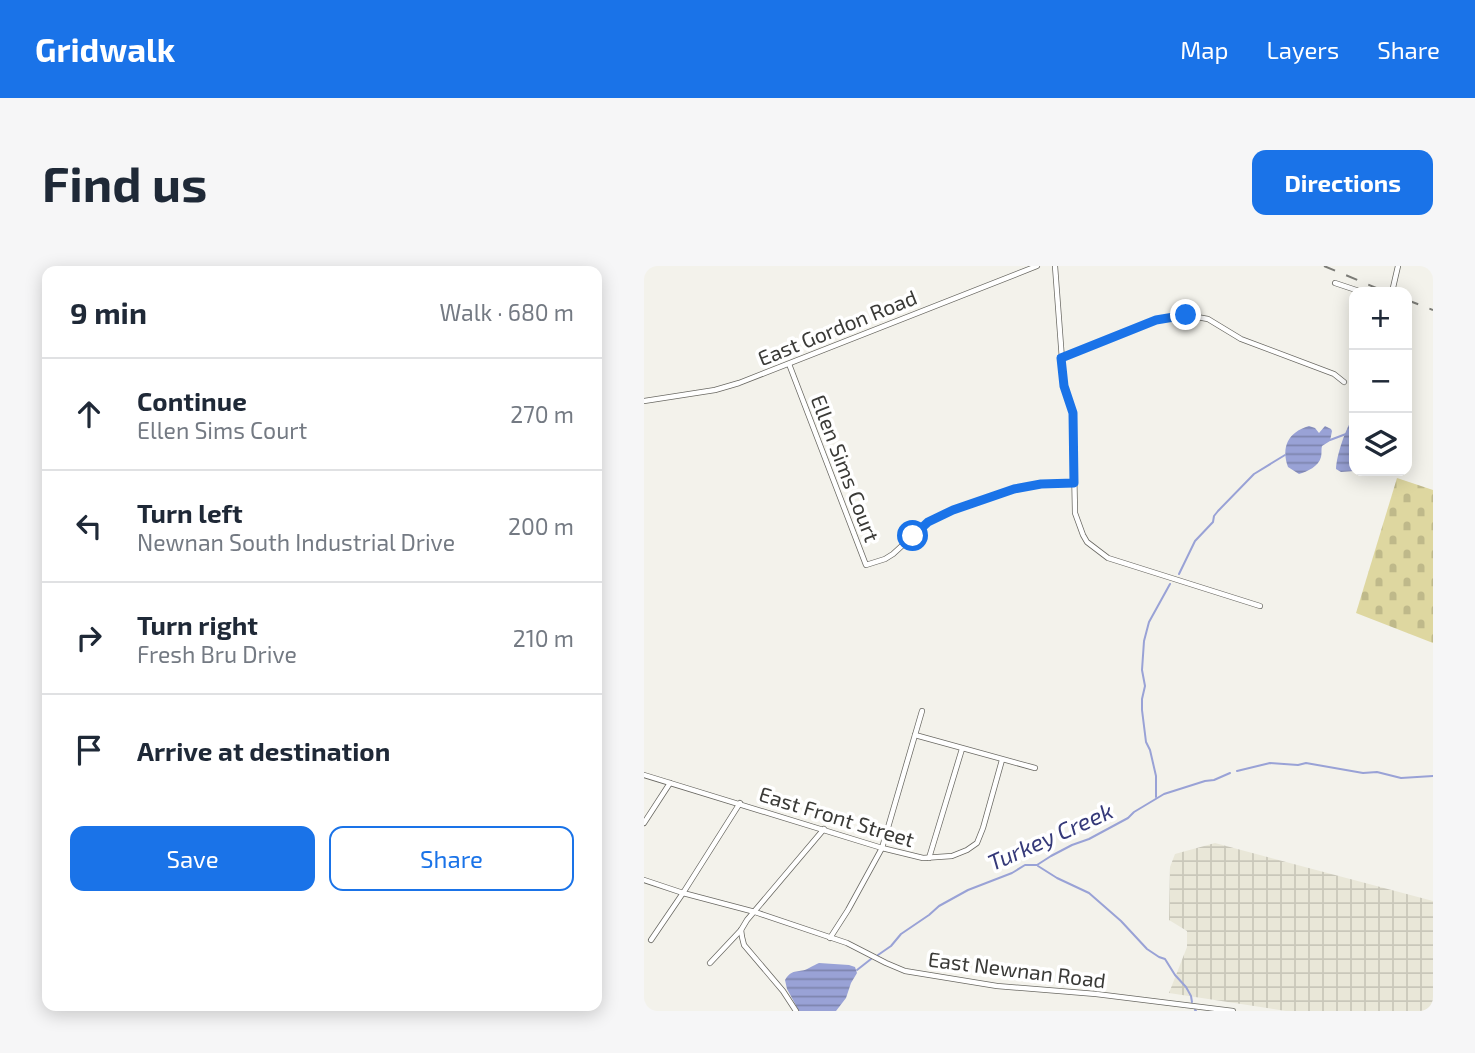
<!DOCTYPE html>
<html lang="en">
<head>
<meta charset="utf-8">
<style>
	:root { --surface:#fff; --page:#f6f6f7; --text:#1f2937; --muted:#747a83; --line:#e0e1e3; --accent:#1a73e8 }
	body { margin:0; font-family:"Exo 2",sans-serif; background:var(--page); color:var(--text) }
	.controls { position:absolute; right:21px; top:21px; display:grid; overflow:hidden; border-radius:14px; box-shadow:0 4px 18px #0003 }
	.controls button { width:63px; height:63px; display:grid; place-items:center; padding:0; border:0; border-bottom:2px solid var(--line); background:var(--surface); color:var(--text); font:35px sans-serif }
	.stop { position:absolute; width:21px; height:21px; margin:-16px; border:5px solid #1a73e8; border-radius:50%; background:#fff }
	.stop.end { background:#1a73e8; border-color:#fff; box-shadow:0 2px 7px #0008 }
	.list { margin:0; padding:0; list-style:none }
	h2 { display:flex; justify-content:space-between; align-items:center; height:91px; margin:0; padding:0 28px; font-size:30px }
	h2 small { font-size:23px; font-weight:400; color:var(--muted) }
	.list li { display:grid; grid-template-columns:46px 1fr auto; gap:21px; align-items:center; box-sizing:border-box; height:112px; padding:0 28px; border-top:2px solid var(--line) }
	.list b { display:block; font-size:26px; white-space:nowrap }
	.list p { margin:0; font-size:23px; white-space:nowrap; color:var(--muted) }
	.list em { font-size:23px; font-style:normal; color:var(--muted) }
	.actions { display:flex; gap:14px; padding:21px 28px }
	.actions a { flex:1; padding:16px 0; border:2px solid var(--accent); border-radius:14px; text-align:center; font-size:24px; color:var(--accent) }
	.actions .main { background:var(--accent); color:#fff }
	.icon { flex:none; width:38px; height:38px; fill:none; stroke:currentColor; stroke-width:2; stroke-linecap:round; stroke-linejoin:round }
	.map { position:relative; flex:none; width:789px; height:745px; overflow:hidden; border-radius:14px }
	header { display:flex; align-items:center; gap:42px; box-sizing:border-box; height:98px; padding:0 35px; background:var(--accent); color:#fff }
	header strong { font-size:33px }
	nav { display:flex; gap:38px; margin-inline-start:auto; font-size:24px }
	.intro { display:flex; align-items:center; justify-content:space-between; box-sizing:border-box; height:168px; padding:0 42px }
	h1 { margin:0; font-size:49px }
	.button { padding:18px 32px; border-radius:14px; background:var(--accent); color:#fff; font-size:24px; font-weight:700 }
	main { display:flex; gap:42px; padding:0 42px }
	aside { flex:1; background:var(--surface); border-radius:14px; box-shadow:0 4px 18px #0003 }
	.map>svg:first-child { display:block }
</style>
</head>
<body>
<header>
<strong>Gridwalk</strong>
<nav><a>Map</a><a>Layers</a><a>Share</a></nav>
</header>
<div class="intro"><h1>Find us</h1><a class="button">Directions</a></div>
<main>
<aside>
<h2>9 min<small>Walk · 680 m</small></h2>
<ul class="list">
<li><svg class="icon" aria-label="ahead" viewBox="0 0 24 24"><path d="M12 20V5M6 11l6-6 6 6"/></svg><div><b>Continue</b><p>Ellen Sims Court</p></div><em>270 m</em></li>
<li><svg class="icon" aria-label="left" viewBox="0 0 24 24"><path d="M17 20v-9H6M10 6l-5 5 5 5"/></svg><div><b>Turn left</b><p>Newnan South Industrial Drive</p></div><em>200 m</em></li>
<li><svg class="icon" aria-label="right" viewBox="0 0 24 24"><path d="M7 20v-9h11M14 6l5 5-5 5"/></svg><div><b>Turn right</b><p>Fresh Bru Drive</p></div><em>210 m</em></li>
<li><svg class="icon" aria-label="arrive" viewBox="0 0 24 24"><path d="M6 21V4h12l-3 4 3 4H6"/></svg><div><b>Arrive at destination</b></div></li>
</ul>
<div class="actions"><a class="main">Save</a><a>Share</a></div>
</aside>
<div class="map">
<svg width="789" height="745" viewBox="0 0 789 745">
	<defs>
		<pattern id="industrial-grid" width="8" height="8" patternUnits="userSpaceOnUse" patternTransform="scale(1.75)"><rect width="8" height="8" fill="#e9e7d8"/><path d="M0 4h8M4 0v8" fill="none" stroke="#c9c7ba"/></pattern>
		<pattern id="cemetery-stones" width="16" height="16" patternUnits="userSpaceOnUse" patternTransform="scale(1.75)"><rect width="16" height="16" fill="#ded7a0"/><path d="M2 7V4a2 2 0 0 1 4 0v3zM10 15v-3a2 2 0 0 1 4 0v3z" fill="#bfb98a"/></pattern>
		<pattern id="water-rules" width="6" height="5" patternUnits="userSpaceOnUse" patternTransform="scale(1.75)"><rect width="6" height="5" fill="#99a2d6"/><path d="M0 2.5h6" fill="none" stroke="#7e85ae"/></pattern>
	</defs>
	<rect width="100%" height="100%" fill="#f3f2eb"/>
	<path fill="url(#industrial-grid)" d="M571,577L789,635V745H642L525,727L543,681V665L525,654L526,601L531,588Z"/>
	<path fill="url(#cemetery-stones)" d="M753,212L789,224V377L712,347Z"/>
	<g fill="url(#water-rules)">
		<path d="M710,151V205L697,206L692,203C692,191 702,160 710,151Z"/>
		<path d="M665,160L671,162L675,167L681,160L687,163L688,165L686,175L678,180C677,183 678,187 677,191C675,200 663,206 655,208L644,201C637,181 644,166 665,160Z"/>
		<path d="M175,697L205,699L211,701L213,707L207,717L202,732L192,745H155L143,723L141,714C149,701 155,708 165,702C169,700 172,698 175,697Z"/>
	</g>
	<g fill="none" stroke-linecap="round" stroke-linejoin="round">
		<g stroke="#99a2d6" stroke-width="2">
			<path d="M686,174L702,168"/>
			<path d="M535,308L551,275L569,256L570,250L574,245L610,208L641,189"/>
			<path d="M593,505L626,497L654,499L662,497L719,507L733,506L757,512L789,510"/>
			<path d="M512,531V510L506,484L502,476L498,444V433L501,420L498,404L500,375L505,356L526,318"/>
			<path d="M394,600L413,612L445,627L477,655L503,683L515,691L521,693L531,709L542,721L547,730L548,736"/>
			<path d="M234,689L247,680L257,668L285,649L295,640L324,624L368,607L381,599H393L407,590L428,579L445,573L484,552L490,546L520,528L561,515L570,514L586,507"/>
			<path d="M213,704L227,693"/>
			<path d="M551,744L552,745"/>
		</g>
		<defs>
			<g id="street">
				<path d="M411,0L420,120L429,147L431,247L439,269L443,276L464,292L616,340"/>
				<path d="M691,17L718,26"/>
				<path d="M748,26L754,0"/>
				<path d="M417,92L512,54L542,49L564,53L597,73L690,108L700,116"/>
				<path d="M145,98L222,299L241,293L249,288L284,256L309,244L370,223L397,218L430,217"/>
				<path d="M0,135L71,124L95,117L393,0"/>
				<path d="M271,469L391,502"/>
				<path d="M0,509L238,582L279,592L308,590L323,584L333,577L339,562L358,494"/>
				<path d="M0,557L26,517"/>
				<path d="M285,592L318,483"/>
				<path d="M0,614L39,627L111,646L203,677L242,697L261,705L353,720L452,728L589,745"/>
				<path d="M97,664L98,671L100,679L139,725L152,745"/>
				<path d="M186,672L204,644L238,582L278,445"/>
				<path d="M7,674L39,627L96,537"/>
				<path d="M66,697L97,664L103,654L180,563"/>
			</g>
		</defs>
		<use href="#street" stroke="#6a6963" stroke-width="6"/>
		<use href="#street" stroke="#fff" stroke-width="4.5"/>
		<g stroke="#7c7c77" stroke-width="2" stroke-dasharray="12 12" stroke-linecap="butt">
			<path d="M680,0L742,26"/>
			<path d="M763,34L789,44"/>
		</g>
	</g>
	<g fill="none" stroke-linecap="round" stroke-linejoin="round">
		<path stroke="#1a73e8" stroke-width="9" d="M269,270L284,256L309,244L370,223L397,218L430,217L429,147L420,120L417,92L512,54L542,49"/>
	</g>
	<g text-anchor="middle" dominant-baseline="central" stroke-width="7" stroke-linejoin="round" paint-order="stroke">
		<g font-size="21" fill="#3a3a37" stroke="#fff">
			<text transform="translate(193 61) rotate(-22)">East Gordon Road</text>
			<text transform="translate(202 202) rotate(69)">Ellen Sims Court</text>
			<text transform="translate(193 550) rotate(17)">East Front Street</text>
			<text transform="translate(373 703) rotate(7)">East Newnan Road</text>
		</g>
		<g font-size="23" font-style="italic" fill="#353979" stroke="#fff">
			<text transform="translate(406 570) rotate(-24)">Turkey Creek</text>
		</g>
	</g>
</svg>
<div class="controls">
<button>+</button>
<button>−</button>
<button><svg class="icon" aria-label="layers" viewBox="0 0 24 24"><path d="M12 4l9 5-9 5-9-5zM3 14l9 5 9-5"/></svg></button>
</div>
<div class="stop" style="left:269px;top:270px"></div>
<div class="stop end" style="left:542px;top:49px"></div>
</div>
</main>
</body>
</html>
